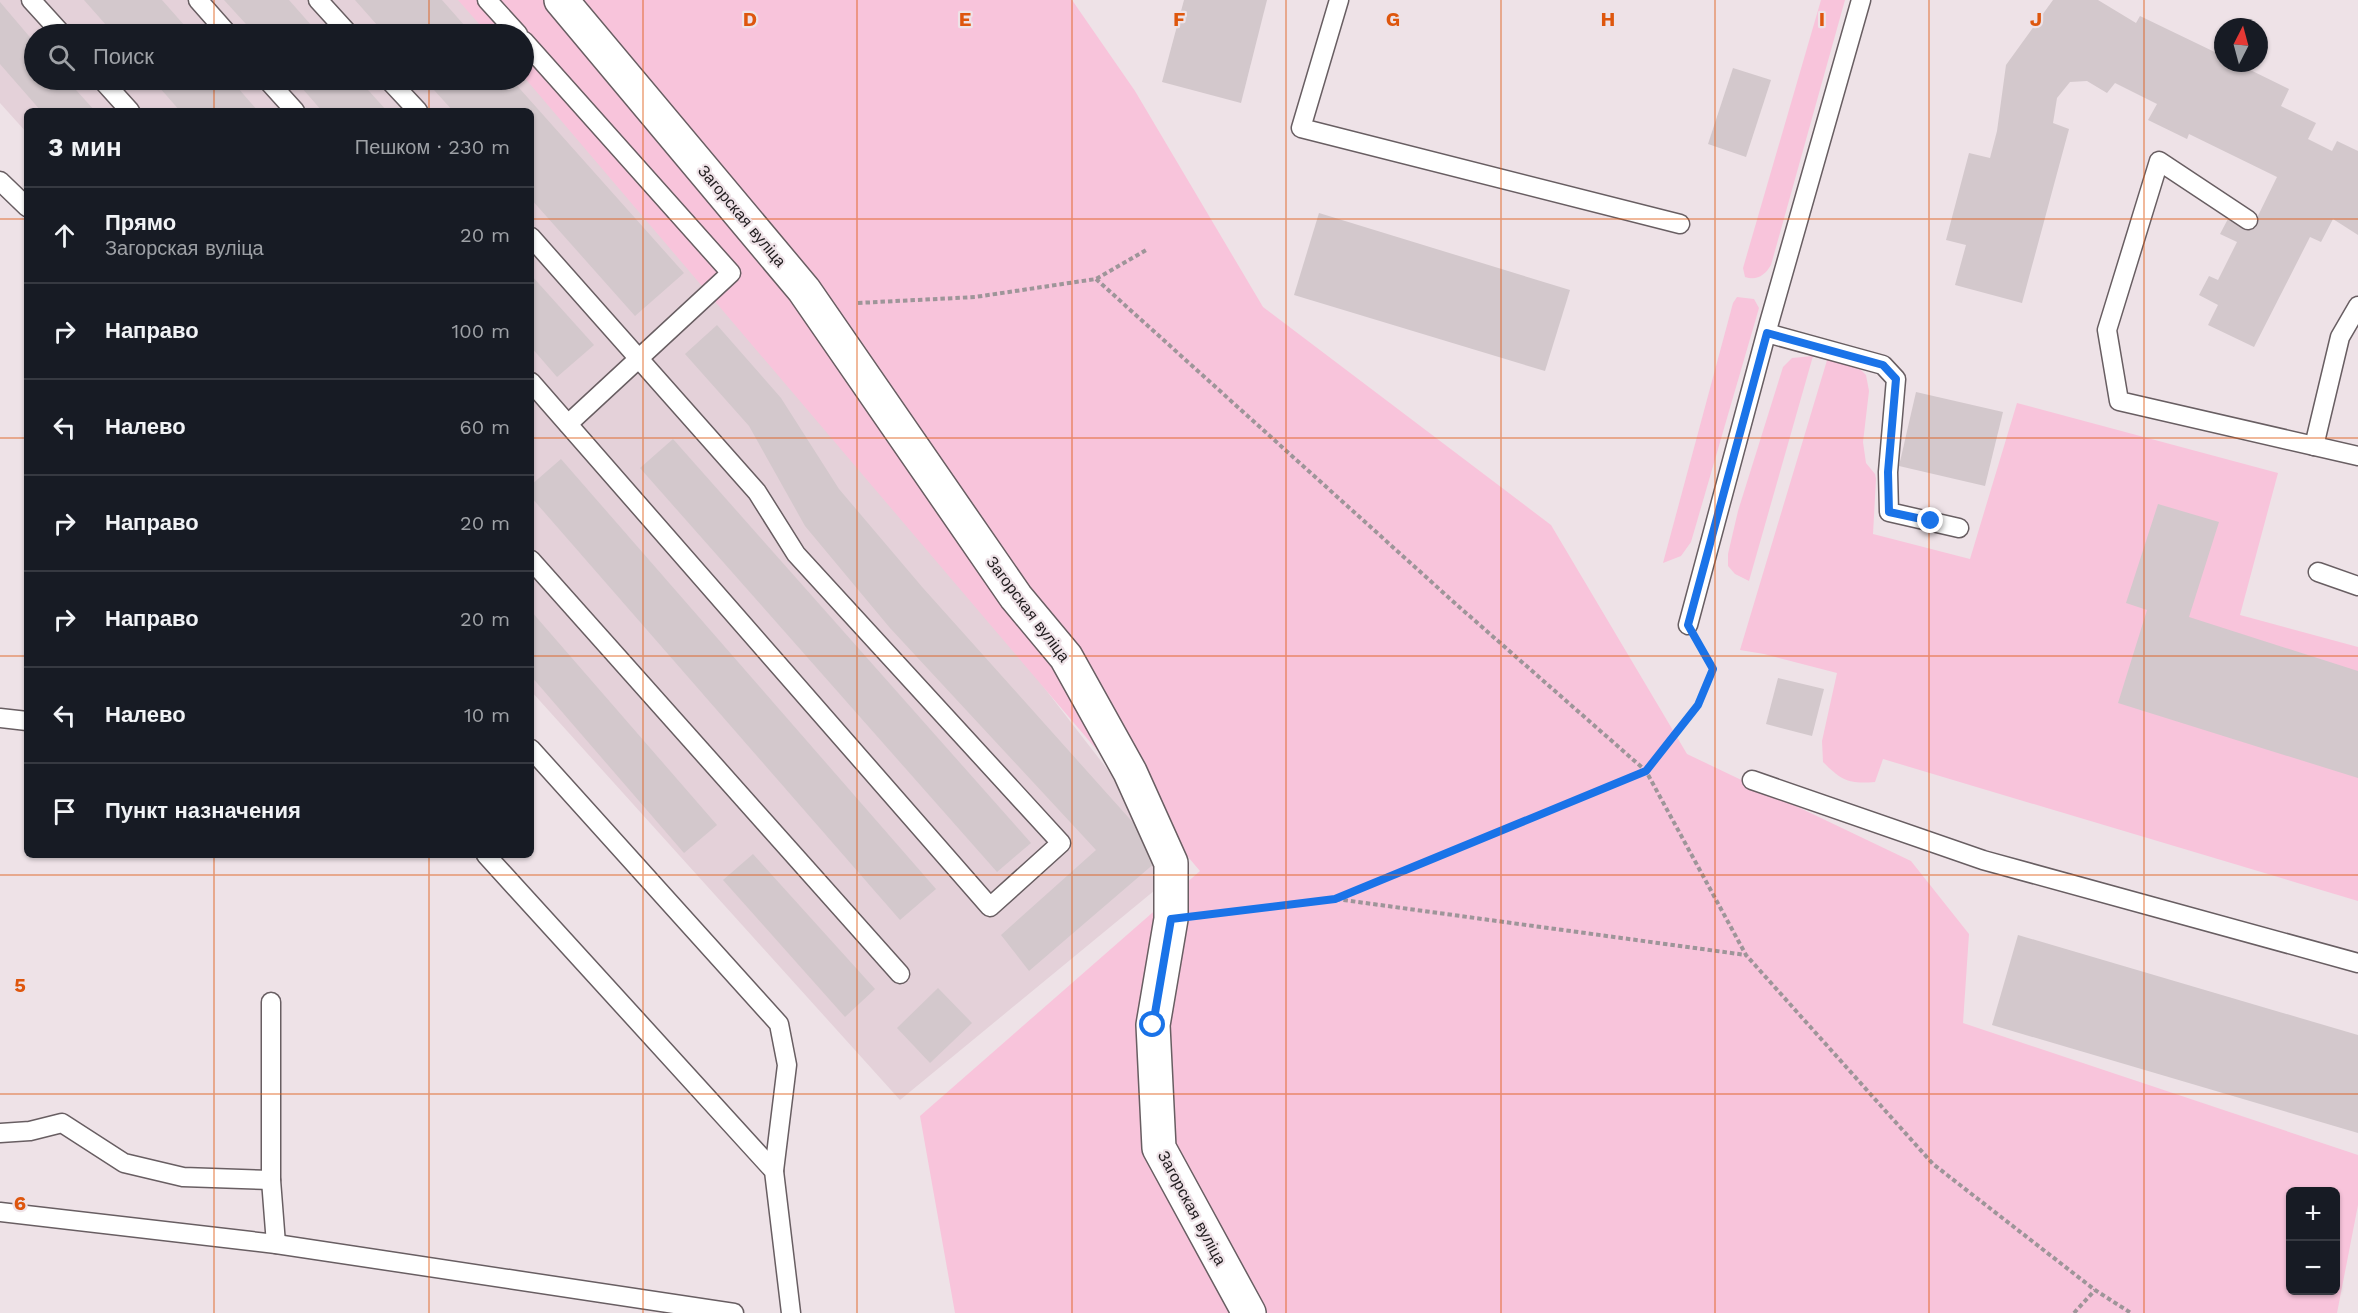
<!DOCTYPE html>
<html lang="ru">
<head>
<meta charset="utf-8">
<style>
	:root { --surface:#171b24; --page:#20242c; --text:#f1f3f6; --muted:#9ea1a6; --line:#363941 }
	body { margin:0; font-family:"Work Sans",sans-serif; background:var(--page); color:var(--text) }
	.controls { position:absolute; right:18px; bottom:18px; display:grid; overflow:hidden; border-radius:9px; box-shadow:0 2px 4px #0004 }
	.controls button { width:54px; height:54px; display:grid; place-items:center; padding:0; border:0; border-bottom:2px solid var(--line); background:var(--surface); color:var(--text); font:30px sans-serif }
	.compass { position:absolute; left:2214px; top:18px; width:54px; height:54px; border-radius:50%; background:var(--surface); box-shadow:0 2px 4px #0004; rotate:6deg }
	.stop { position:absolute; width:18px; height:18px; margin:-14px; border:4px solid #1a73e8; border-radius:50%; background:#fff }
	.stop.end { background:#1a73e8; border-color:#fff; box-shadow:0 2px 6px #0008 }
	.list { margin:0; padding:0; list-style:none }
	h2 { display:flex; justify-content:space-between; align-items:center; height:78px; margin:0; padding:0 24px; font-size:26px }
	h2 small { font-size:20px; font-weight:400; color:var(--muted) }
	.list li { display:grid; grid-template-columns:39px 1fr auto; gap:18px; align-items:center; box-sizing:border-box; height:96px; padding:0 24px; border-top:2px solid var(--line) }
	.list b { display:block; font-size:22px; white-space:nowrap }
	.list p { margin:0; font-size:20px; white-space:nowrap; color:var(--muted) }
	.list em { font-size:20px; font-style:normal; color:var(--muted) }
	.icon { flex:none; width:33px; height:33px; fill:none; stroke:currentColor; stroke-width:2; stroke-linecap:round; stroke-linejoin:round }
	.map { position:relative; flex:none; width:2358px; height:1313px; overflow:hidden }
	.search { position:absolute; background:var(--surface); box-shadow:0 2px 4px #0004; left:24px; top:24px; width:510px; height:66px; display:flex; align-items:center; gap:15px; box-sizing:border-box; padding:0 21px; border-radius:33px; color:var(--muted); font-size:22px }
	.panel { position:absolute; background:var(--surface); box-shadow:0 2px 4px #0004; left:24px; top:108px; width:510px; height:750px; border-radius:9px }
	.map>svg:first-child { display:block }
</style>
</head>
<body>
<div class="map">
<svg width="2358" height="1313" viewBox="0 0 2358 1313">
	<rect width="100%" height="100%" fill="#eee2e7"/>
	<path fill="#e4d1d9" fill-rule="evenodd" d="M0,0H512L1183,867L900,1100L531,691V111H27V133L0,103ZM34,34H524V80H34Z"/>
	<g fill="#f8c4db" fill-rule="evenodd">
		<path d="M458,0H1072L1135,91L1263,307L1551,525L1687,754L1911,861L1969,934L1963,1023L2358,1155V1205L2337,1313H955L920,1116L1200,871L524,77V34H488ZM2290,1192H2336V1290H2290Z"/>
		<path d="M1821,0H1845L1771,265C1765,275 1757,281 1745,277L1743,268Z"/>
		<path d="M1737,297L1754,299L1759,308L1691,542L1681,556L1663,563L1733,303Z"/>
		<path d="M1813,356L1749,581L1735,574L1728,566V554L1738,511L1783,367L1792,358Z"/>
		<path d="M1828,357L1855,364L1866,375L1869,391L1863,442L1866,463L1875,474L1876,479L1873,534L1970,559L2017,403L2278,473L2240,615L2358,647V901L1883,759L1875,782C1849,784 1842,781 1823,762L1822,741L1837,673L1764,654L1740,650Z"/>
	</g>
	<g fill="#d3c8cc">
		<path d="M84,0H162L192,34H114Z"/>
		<path d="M224,0H289L319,34H255Z"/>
		<path d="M355,0H442L472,34H385Z"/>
		<path d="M1184,0H1267L1241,103L1162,82Z"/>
		<path d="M2053,0H2098L2136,23L2140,16L2223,56V63H2236L2289,89L2281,106L2316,123L2308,139L2332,151L2337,141L2358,151V235L2333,219L2321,242L2310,237L2254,347L2208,325L2218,305L2199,295L2209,276L2218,280L2237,242L2220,234L2229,217L2252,228L2277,177L2189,134L2187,139L2148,120L2157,104L2115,83L2107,93L2087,81L2070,82L2057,98L2053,123L2069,129L2022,303L1955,285L1966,245L1946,240L1969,153L1990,158L1997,131L2006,65Z"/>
		<path d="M0,2L34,42V80H67L95,111H41L0,64Z"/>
		<path d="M1733,68L1771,80L1746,157L1708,144Z"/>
		<path d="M153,80H231L258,111H180Z"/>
		<path d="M295,80H359L387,111H322Z"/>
		<path d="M425,80H512L684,273L635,316L531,199V111H453Z"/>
		<path d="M1319,213L1570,290L1545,371L1294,295Z"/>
		<path d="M531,275L594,345L557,377L531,347Z"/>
		<path d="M717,325L781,398L839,489L923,588L1163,856L1029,971L1001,935L1096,850L890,628L805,526L749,426L685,354Z"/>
		<path d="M1916,392L2003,412L1985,486L1899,466Z"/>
		<path d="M673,439L1031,843L997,872L640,468Z"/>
		<path d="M561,459L936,889L900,920L531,497V485Z"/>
		<path d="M2158,504L2219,522L2189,617L2358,671V778L2118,703L2147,610L2126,603Z"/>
		<path d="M531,611L717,825L684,853L531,676Z"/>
		<path d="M1778,678L1824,689L1812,736L1766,724Z"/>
		<path d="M753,854L875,989L845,1017L723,880Z"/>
		<path d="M2018,935L2358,1035V1133L1992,1025Z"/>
		<path d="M938,988L972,1023L930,1063L897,1028Z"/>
	</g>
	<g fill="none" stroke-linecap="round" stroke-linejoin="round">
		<defs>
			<g id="service">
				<path d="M31,0L62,34"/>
				<path d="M198,0L228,34"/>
				<path d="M318,0L349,34"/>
				<path d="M487,0L518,34"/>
				<path d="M1339,0L1301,128L1680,224"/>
				<path d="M524,41L731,273L568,424"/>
				<path d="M102,80L130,111"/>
				<path d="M267,80L295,111"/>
				<path d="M389,80L418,111"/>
				<path d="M0,181L27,207"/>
				<path d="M2248,220L2159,161L2107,330L2119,401L2358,456"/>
				<path d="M531,237L757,492L796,554L1061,843L990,907L531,382"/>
				<path d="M1767,333L1883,365L1896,379L1888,472L1889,512L1959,528"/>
				<path d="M2314,446L2340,337L2358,306"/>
				<path d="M531,560L900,974"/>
				<path d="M2318,572L2358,586"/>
				<path d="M1688,625L1769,323L1861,0"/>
				<path d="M0,718L27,721"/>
				<path d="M531,749L779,1024L787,1065L774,1171"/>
				<path d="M1752,780L1983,860L2358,963"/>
				<path d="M486,855L774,1171L791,1313"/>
				<path d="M271,1002V1180L276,1244"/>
				<path d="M0,1133L30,1131L62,1123L124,1163L183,1177L271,1180"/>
				<path d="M0,1212L276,1244L734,1313"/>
			</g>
			<path id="minor" d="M561,0L804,290L1016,597L1066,657L1130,772L1171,863V919L1153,1025L1159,1148L1249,1313"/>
		</defs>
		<use href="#service" stroke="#685e62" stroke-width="21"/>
		<use href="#minor" stroke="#685e62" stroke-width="36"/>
		<g stroke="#9e9599" stroke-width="4" stroke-dasharray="4.5 3" stroke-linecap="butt">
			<path d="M1096,279L1457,605L1646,771L1746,955L1933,1164L2095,1290L2131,1313"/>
			<path d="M858,303L975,297L1096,279L1148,249"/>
			<path d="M1336,899L1746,955"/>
			<path d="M1207,915L1335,899L1646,771L1698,705L1713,669L1702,650"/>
			<path d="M2074,1313L2095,1290"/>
		</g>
		<use href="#service" stroke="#fff" stroke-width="18"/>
		<use href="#minor" stroke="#fff" stroke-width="33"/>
	</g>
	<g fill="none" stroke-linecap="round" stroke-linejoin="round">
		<path stroke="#1a73e8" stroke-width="8" d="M1153,1025L1171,919L1335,899L1646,771L1698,705L1713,669L1688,625L1767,333L1883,365L1896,379L1888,472L1889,512L1931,521"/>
	</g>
	<path fill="none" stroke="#de560d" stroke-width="1.5" stroke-opacity="0.55" d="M214,0V34M429,0V34M643,0V1313M857,0V1313M1072,0V1313M1286,0V1313M1501,0V1313M1715,0V1313M1929,0V1313M2144,0V1313M214,80V111M429,80V111M0,219H27M531,219H2358M0,438H27M531,438H2358M0,656H27M531,656H2358M214,855V1313M429,855V1313M0,875H2358M0,1094H2358"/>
	<g text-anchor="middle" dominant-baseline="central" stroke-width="4.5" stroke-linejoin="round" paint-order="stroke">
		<g font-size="16" fill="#221e20" stroke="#eee2e7">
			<text transform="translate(742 216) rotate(50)">Загорская вуліца</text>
			<text transform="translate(1028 609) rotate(53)">Загорская вуліца</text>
			<text transform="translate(1192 1208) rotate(62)">Загорская вуліца</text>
		</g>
	</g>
	<g font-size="20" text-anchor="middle" font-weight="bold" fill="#de560d" stroke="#eee2e7" stroke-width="4.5" stroke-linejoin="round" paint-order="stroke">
		<text x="750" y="26">D</text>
		<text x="965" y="26">E</text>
		<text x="1179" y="26">F</text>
		<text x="1393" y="26">G</text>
		<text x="1608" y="26">H</text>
		<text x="1822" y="26">I</text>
		<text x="2036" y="26">J</text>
		<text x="20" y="992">5</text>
		<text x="20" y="1210">6</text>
	</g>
</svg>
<div class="controls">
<button>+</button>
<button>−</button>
</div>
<svg class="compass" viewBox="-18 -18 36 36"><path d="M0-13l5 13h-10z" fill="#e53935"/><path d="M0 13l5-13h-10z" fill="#9ea1a6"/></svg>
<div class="stop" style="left:1153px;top:1025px"></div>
<div class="stop end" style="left:1931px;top:521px"></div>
<div class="search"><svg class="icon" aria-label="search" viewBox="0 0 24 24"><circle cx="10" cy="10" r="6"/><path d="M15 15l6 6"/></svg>Поиск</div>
<section class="panel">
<h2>3 мин<small>Пешком · 230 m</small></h2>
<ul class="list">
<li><svg class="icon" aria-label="ahead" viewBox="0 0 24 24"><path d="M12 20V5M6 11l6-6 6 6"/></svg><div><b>Прямо</b><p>Загорская вуліца</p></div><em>20 m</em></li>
<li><svg class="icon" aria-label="right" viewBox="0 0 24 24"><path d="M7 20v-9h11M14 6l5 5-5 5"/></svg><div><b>Направо</b></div><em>100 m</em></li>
<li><svg class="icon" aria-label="left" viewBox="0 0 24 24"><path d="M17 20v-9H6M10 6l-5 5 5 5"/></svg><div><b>Налево</b></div><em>60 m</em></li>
<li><svg class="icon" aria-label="right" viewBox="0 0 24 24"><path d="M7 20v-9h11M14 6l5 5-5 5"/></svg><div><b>Направо</b></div><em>20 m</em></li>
<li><svg class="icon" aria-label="right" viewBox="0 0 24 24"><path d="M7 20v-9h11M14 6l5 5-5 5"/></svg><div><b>Направо</b></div><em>20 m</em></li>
<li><svg class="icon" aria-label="left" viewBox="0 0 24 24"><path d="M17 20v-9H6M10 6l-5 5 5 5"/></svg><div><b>Налево</b></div><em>10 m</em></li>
<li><svg class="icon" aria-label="arrive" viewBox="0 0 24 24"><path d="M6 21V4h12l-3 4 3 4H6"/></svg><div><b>Пункт назначения</b></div></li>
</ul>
</section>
</div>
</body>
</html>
